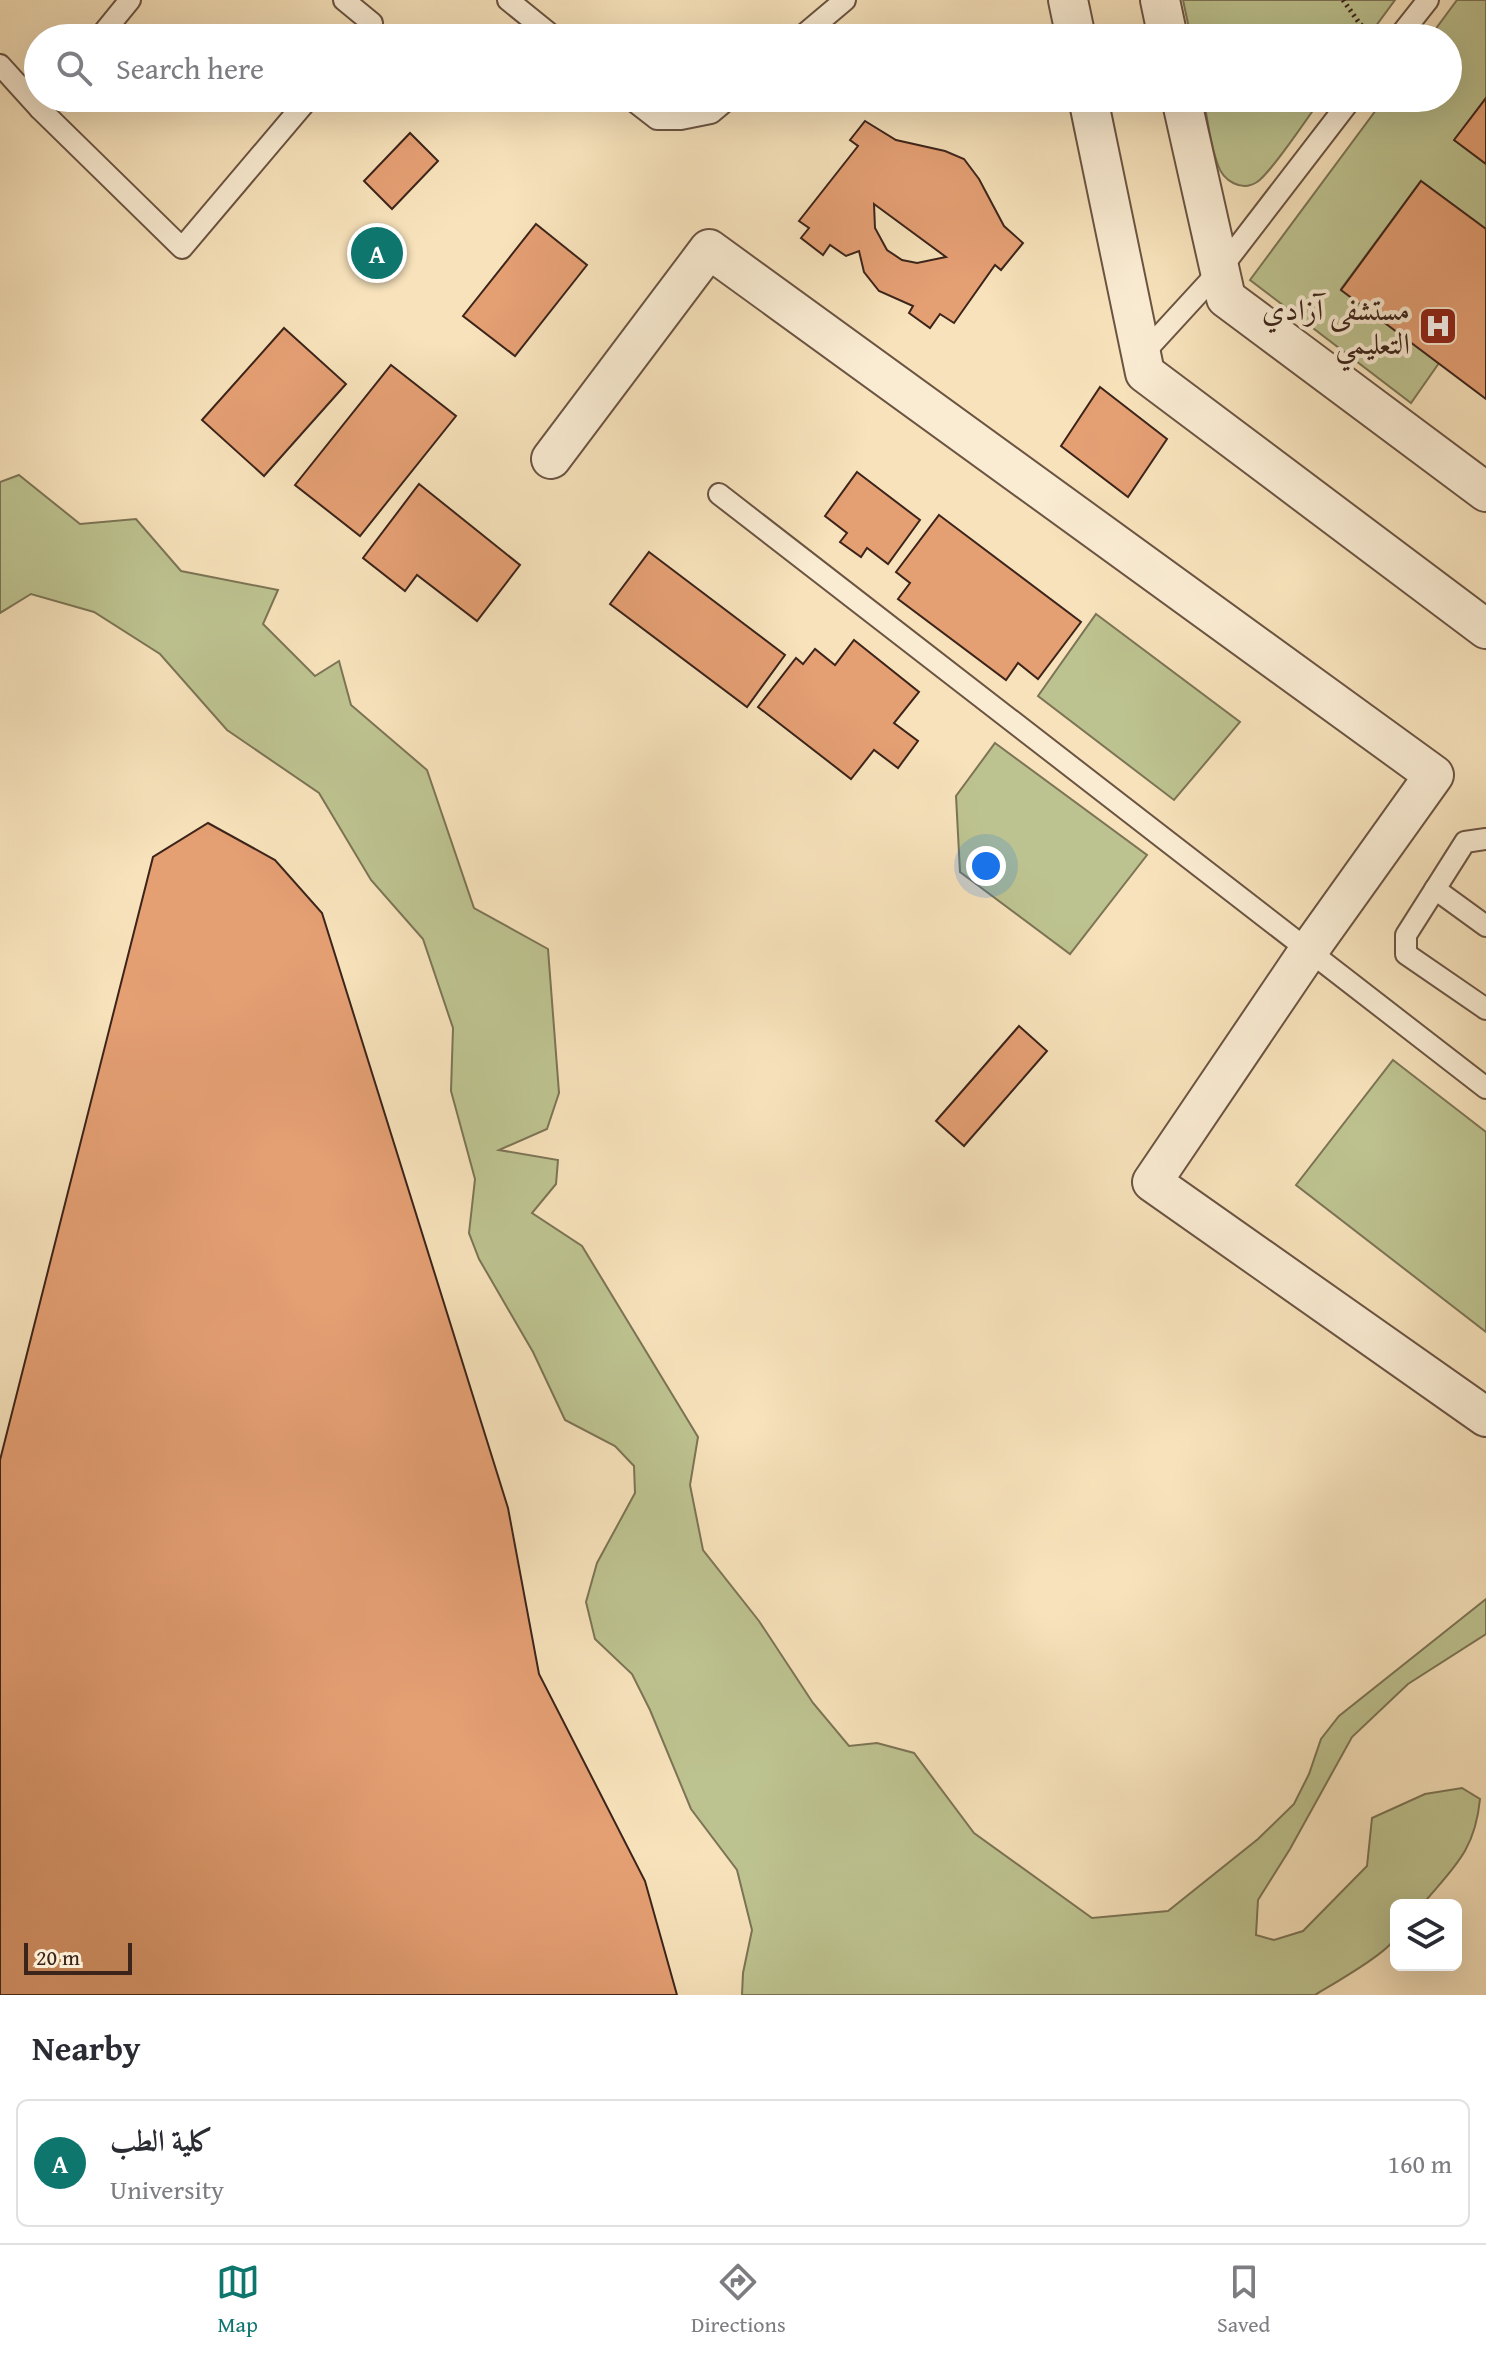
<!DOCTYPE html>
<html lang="en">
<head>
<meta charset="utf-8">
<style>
	:root { --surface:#fff; --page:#f7f7f7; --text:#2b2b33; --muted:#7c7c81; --line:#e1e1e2; --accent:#0f766e }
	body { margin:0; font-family:"Gentium Book Plus",Amiri,serif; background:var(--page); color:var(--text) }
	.controls { position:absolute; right:24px; bottom:24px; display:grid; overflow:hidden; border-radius:12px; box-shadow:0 8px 32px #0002 }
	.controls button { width:72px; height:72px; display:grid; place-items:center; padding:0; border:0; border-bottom:2px solid var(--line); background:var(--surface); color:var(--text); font:40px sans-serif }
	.scale { position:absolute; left:24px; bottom:20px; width:108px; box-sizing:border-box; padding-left:8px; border:4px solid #3c241a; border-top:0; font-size:22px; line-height:28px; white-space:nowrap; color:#3c241a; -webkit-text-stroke:6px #faecd3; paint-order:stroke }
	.you { position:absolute; left:986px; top:866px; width:28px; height:28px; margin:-20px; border:6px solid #fff; border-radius:50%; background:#1a73e8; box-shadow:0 0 0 12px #1a73e833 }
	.badge { display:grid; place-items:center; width:52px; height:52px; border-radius:50%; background:var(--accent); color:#fff; font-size:26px; font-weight:700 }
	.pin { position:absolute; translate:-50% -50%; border:4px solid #fff; box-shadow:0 2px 8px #0006 }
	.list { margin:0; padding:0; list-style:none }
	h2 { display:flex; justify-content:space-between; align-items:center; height:104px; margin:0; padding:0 32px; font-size:34px }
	h2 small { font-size:26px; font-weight:400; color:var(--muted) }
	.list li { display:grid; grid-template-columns:52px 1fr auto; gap:24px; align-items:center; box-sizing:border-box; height:128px; margin:0 16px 16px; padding:0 16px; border:2px solid var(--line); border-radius:12px }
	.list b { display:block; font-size:30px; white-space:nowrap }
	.list p { margin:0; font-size:26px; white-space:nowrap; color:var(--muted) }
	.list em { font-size:26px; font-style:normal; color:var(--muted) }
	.icon { flex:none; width:44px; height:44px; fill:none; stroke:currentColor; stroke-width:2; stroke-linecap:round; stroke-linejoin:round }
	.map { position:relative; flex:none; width:1486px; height:1995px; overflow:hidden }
	.search { position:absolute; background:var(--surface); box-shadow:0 8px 32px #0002; left:24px; right:24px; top:24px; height:88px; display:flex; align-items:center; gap:20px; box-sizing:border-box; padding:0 28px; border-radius:44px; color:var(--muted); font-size:30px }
	.sheet { height:248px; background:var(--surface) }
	nav { display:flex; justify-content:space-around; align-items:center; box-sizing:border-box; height:112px; border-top:2px solid var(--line); background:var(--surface); font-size:22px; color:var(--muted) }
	nav a { display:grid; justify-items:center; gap:4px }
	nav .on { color:var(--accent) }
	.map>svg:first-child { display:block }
</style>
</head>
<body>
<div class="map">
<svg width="1486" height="1995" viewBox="0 0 1486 1995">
	<rect width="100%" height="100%" fill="#f7e2bb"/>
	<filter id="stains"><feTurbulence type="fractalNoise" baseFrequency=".0025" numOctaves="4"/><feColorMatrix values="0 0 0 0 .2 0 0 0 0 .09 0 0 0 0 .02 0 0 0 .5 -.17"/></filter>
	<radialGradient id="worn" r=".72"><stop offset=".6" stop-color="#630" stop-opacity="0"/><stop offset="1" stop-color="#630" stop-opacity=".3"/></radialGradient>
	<g fill="#bdc390" stroke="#7c7455" stroke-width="2">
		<path d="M1183,0H1395L1367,38H1191Z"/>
		<path d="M1457,0H1486V98L1455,140L1486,164V229L1421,181L1341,289L1439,363L1411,403L1250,280L1385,98H1448V38H1429Z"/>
		<path d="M1203,98H1322C1309,115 1272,172 1257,182C1242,192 1223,181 1218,165C1210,144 1208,120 1203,98Z"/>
		<path d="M19,475L80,524L136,519L181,571L278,590L263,624L315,676L339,661L351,705L427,770L474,908L548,949L559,1093L547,1129L499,1150L558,1160L556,1184L532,1213L582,1246L698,1437L690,1485L703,1550L759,1621L813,1703L849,1746L877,1743L914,1753L974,1833L1092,1918L1168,1911L1258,1839L1294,1804L1309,1774L1321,1739L1339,1716L1486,1599V1634L1408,1684L1352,1737L1290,1849L1258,1900L1256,1935L1274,1940L1303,1931L1367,1866L1372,1818L1425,1794L1462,1788L1480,1799C1475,1851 1454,1867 1422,1905H1396C1396,1914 1399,1930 1395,1938C1388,1953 1331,1985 1315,1995H742L743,1973L752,1930L737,1870L691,1809L650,1710L632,1674L595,1639L586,1602L597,1563L635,1493L634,1466L615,1446L565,1420L533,1352L479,1259L469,1233L475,1179L451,1091L453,1028L423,939L371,880L319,793L227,730L160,654L94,612L31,594L0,613V482Z"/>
		<path d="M1096,614L1240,722L1174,800L1038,696Z"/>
		<path d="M995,743L1147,855L1070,954L960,872L956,796Z"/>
		<path d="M1393,1060L1486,1132V1332L1296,1185Z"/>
	</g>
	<g fill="#e49f73" stroke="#3c241a" stroke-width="2" fill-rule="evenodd">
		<path d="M1486,98V164L1454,140Z"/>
		<path d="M865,121L896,140L945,151L964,159L979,179L1004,226L1023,243L1001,270L995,265L954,323L940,314L930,328L909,313L913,306L879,291L864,272L859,251L846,256L830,245L823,255L801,238L809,228L799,221L858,146L850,140ZM874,204L946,257L917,263L902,260L887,250L875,228Z"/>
		<path d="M410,133L438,161L392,209L364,181Z"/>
		<path d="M1421,181L1486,229V399L1341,290Z"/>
		<path d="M536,224L587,265L515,356L463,316Z"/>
		<path d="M284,328L346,384L264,476L202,420Z"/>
		<path d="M391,365L456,416L360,536L295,485Z"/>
		<path d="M1100,387L1167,439L1128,497L1061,446Z"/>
		<path d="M857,472L920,520L888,564L867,548L861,557L840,542L847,533L825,516Z"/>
		<path d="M419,484L520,565L477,621L417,575L405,591L363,558Z"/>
		<path d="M939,515L1081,622L1038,679L1018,663L1006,680L898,599L910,583L896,572Z"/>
		<path d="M649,552L785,655L747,707L610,604Z"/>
		<path d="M854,640L919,692L894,723L918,741L898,768L874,750L851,779L758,707L796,658L803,664L815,649L835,665Z"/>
		<path d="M208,823L275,860L322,913L508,1508L539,1674L645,1881L677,1995H0V1460L153,857Z"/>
		<path d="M1019,1026L1047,1051L964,1146L936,1121Z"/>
	</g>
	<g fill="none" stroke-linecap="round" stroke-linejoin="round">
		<defs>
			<g id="service">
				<path d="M344,0L372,23L359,38"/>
				<path d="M508,0L555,38"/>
				<path d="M99,38L130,0"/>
				<path d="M800,38L845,0"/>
				<path d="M1398,38L1428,0"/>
				<path d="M0,65L40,109L50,98"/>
				<path d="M630,98L657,119H681L711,113L729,98"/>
				<path d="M40,109L182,248L309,98"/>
				<path d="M1141,356L1219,271L1352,98"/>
				<path d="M719,494L1486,1088"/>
				<path d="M1486,839L1465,842L1406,935V954L1486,1009"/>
				<path d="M1435,889L1486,926"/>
			</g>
			<g id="minor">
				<path d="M1068,0L1076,38"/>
				<path d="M1160,0L1168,38"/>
				<path d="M1088,98L1145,373L1486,629"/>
				<path d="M1181,98L1226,298L1486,492"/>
				<path d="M551,459L709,249L1434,775L1309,950L1152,1182L1486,1417"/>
			</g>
		</defs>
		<use href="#service" stroke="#6b5442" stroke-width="24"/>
		<use href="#minor" stroke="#6b5442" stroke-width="42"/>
		<path stroke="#3c241a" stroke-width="5" stroke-dasharray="2 4" stroke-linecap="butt" d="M1343,0L1360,24L1373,36"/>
		<use href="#service" stroke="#faecd3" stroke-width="20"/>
		<use href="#minor" stroke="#faecd3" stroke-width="38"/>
	</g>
	<defs>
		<symbol id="hospital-square" viewBox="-11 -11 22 22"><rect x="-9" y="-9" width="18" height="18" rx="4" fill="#8f2418" stroke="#faecd3"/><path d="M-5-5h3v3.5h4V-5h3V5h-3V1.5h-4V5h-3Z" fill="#fff"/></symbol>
	</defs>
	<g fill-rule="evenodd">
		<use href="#hospital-square" x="1416" y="304" width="44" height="44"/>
	</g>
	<g text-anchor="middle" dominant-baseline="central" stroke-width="8" stroke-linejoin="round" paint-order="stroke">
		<g font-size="30" fill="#3c241a" stroke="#faecd3" text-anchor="end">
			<text x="1410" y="309">مستشفى آزادي<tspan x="1410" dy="34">التعليمي</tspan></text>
		</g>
	</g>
	<rect width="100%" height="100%" filter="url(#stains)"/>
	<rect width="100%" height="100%" fill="url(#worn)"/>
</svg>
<div class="controls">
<button><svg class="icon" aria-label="layers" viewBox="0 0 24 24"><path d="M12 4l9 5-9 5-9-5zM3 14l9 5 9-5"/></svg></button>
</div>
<div class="scale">20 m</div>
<div class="you"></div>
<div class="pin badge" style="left:377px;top:253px">A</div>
<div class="search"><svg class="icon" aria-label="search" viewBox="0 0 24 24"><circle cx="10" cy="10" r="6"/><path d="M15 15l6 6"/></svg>Search here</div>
</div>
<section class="sheet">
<h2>Nearby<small></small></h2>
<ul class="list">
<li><span class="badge">A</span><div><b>كلية الطب</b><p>University</p></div><em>160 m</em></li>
</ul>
</section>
<nav>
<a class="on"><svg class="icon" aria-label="map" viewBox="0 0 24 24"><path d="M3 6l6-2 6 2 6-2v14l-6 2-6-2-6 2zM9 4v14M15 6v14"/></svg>Map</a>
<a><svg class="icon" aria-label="directions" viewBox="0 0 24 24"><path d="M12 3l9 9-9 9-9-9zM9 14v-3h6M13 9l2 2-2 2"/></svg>Directions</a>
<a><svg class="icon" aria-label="saved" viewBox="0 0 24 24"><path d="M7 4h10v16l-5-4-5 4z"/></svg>Saved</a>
</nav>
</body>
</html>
